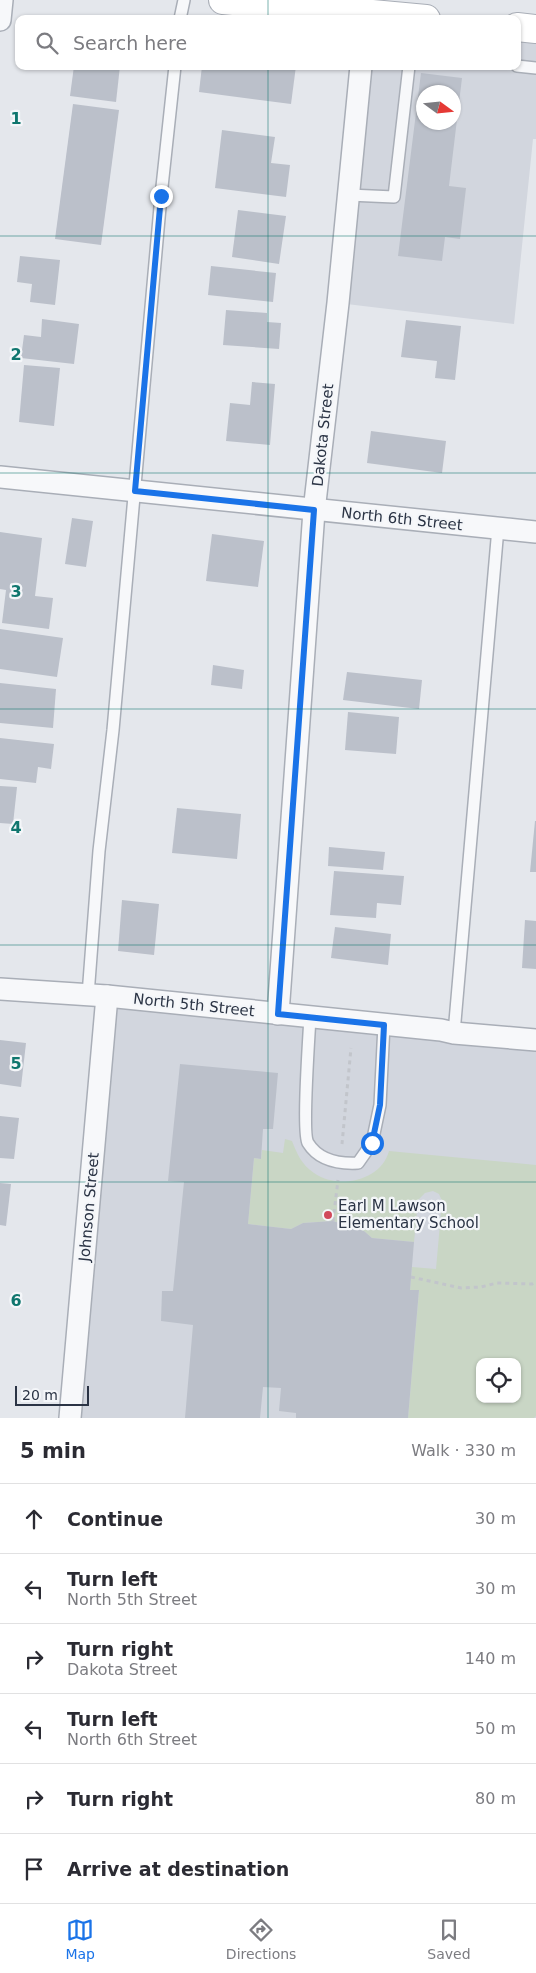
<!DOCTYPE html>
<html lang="en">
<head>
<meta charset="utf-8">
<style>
	:root { --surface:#fff; --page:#f2f2f3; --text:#2b2b33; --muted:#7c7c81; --line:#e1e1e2; --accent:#1a73e8 }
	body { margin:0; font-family:"DejaVu Sans",sans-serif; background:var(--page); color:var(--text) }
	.controls { position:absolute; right:15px; bottom:15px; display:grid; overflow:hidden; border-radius:10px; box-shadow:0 1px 4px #0004 }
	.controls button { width:45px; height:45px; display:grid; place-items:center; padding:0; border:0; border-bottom:1px solid var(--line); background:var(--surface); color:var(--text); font:25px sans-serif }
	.compass { position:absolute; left:416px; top:85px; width:45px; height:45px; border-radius:50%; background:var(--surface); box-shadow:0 1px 4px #0004; rotate:105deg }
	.scale { position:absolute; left:15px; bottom:12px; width:74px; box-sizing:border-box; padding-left:5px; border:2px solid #2b3445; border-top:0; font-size:14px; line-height:18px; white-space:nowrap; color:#2b3445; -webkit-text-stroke:4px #f4f6f9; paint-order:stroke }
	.stop { position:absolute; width:15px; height:15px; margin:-11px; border:4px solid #1a73e8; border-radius:50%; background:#fff }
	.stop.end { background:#1a73e8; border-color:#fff; box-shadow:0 1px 5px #0008 }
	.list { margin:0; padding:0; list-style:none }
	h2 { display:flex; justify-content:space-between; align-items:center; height:65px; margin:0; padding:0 20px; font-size:21px }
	h2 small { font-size:16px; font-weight:400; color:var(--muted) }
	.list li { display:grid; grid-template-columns:32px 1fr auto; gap:15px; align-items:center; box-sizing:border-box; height:70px; padding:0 20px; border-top:1px solid var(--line) }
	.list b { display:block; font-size:19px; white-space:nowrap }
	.list p { margin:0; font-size:16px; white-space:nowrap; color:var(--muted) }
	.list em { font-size:16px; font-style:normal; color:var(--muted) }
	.icon { flex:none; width:28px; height:28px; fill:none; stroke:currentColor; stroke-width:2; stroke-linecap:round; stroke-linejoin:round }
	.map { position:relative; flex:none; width:536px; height:1418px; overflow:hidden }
	.search { position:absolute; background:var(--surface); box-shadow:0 1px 4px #0004; left:15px; right:15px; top:15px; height:55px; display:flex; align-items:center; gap:12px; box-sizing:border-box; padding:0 18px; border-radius:10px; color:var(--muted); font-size:19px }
	.sheet { height:485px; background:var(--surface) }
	nav { display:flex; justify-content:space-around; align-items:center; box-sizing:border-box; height:70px; border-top:1px solid var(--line); background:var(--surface); font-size:14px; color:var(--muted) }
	nav a { display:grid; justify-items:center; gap:2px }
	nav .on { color:var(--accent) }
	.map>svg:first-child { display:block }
</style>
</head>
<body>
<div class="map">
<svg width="536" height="1418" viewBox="0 0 536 1418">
	<rect width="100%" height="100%" fill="#e4e7ec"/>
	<g fill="#d2d6de" fill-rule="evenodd">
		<path d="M517,27L536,29V139H533L514,324L338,303L361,66H517ZM424,92H454V122H424Z"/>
		<path d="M107,996L536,1040V1418H70ZM480,1362H517V1399H480Z"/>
	</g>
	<path fill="#c9d6c5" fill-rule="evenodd" d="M285,1139L292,1141C297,1154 302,1165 314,1173C338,1190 381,1181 389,1151L536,1165V1416L534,1418H408L419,1291L410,1290L412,1267L436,1269L442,1201L439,1194L433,1191L425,1193L418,1200L414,1242L372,1238L364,1231L333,1221L303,1223L291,1229L248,1224L254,1158L261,1159L262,1150L283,1153ZM480,1362H517V1399H480Z"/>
	<g fill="#bbc0ca" fill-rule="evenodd">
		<path d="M74,66H120L116,102L70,96Z"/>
		<path d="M202,66H296L291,104L199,92Z"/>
		<path d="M421,73L462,78L449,186L466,188L460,239L445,237L442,261L398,256ZM424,92H454V122H424Z"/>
		<path d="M73,104L119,110L101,245L55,239Z"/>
		<path d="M222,130L275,137L271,163L290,165L286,197L215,188Z"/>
		<path d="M238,210L286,216L279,264L232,257Z"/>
		<path d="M20,256L60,260L55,305L30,302L32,284L17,282Z"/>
		<path d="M211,266L276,273L273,302L208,295Z"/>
		<path d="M226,310L267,313V322L281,323L279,349L223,345Z"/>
		<path d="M42,319L79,324L74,364L21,358L24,335L41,337Z"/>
		<path d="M406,320L461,326L455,380L435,378L437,361L401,357Z"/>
		<path d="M24,365L60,368L54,426L19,422Z"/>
		<path d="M252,382L275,384L270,445L226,441L230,403L250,405Z"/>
		<path d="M371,431L446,441L442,473L367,463Z"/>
		<path d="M72,518L93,521L86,567L65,564Z"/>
		<path d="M0,532L42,538L35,596L53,598L49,629L2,623L6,590L0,589Z"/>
		<path d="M212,534L264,541L258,587L206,581Z"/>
		<path d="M0,629L63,638L57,677L0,669Z"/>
		<path d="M213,665L244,670L242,689L211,685Z"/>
		<path d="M347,672L422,680L419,709L343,700Z"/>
		<path d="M0,683L56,689L53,728L0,723Z"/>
		<path d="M348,712L399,717L396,754L345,750Z"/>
		<path d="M0,738L54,744L51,769L38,767L36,783L0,779Z"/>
		<path d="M0,786L17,787L13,824L0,823Z"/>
		<path d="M177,808L241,814L237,859L172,853Z"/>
		<path d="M535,821H536V872H530Z"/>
		<path d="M329,847L385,852L383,870L328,866Z"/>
		<path d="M334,871L404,876L401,905L377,903L376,918L330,915Z"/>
		<path d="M122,900L159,904L154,955L118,951Z"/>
		<path d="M525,920L536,921V969L522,968Z"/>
		<path d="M335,927L391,934L388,965L331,958Z"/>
		<path d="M0,1040L26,1043L21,1087L0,1084Z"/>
		<path d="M180,1064L278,1073L273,1129H263L261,1159L254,1158L248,1224L291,1229L303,1223L333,1221L364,1231L372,1238L414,1242L410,1290H419L408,1418H296V1413L279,1411L281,1388L263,1387L260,1418H185L193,1325L161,1321L162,1291H173L184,1182L168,1181Z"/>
		<path d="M0,1116L19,1118L14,1159L0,1158Z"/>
		<path d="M0,1183L11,1184L6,1226L0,1225Z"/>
	</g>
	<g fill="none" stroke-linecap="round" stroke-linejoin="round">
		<defs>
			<g id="lane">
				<path d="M180,19L184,0"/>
				<path d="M517,66L536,68"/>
				<path d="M349,195L394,197L409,66"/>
				<path d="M88,995L99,851L113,730L161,196L175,66"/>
				<path d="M310,1017C309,1036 302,1133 308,1143C319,1161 339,1164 358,1163L372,1143L380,1105L384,1025"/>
				<path d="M454,1033L498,528"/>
			</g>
			<g id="street">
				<path d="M0,20L2,0"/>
				<path d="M0,477L536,532"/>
				<path d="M0,989L107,996L441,1030L454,1033L536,1040"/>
				<path d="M278,1014L314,511L338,303L361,66"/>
				<path d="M70,1418L107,996"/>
			</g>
			<g id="secondary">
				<path d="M223,0L426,19"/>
				<path d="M517,27L536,29"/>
			</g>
		</defs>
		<use href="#lane" stroke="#a9aeb7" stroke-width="14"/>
		<use href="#street" stroke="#a9aeb7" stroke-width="24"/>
		<use href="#secondary" stroke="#a9aeb7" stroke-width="30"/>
		<g stroke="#c2c5cb" stroke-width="3" stroke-dasharray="4 4" stroke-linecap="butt">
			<path d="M342,1144L351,1048"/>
			<path d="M333,1221L338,1180"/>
			<path d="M411,1277L461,1288L481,1287L497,1283L532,1284L536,1281"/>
		</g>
		<use href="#lane" stroke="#f7f8fa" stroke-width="11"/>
		<use href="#street" stroke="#f7f8fa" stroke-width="21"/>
		<use href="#secondary" stroke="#fff" stroke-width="28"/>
	</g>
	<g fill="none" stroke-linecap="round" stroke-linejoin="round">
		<path stroke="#1a73e8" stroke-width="6" d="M161,196L135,491L314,510L278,1014L384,1025L380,1105L372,1143"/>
	</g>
	<path fill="none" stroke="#0f766e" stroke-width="1" stroke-opacity="0.55" d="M268,0V19M268,66V1418M0,236H536M0,473H536M0,709H536M0,945H536M0,1182H536"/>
	<circle fill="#d1495b" stroke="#f4f6f9" stroke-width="2" cx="328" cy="1215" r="5"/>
	<g text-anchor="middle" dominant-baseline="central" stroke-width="4.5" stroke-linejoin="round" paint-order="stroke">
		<g font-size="15" fill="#2b3445" stroke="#f4f6f9">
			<text transform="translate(323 435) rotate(-84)">Dakota Street</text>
			<text transform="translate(402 519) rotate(6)">North 6th Street</text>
			<text transform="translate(194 1005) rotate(6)">North 5th Street</text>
			<text transform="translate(89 1207) rotate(-85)">Johnson Street</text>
		</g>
		<g font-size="15" fill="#2b3445" stroke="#f4f6f9" text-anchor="start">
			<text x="338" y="1206">Earl M Lawson<tspan x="338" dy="17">Elementary School</tspan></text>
		</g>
	</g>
	<g font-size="16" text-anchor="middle" font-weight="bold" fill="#0f766e" stroke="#f4f6f9" stroke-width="4.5" stroke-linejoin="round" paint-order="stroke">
		<text x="16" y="124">1</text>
		<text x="16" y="360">2</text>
		<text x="16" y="597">3</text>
		<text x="16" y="833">4</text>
		<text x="16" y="1069">5</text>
		<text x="16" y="1306">6</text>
	</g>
</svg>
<div class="controls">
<button><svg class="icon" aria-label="locate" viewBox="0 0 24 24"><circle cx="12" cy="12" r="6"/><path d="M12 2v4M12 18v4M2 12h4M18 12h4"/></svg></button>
</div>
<svg class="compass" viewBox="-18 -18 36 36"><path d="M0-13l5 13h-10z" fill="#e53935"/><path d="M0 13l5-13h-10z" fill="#7c7c81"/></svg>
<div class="scale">20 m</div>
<div class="stop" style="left:372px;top:1143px"></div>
<div class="stop end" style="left:161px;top:196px"></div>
<div class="search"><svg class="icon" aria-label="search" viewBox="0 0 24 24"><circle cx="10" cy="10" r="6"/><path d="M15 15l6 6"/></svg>Search here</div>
</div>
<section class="sheet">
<h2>5 min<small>Walk · 330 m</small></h2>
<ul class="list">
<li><svg class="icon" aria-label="ahead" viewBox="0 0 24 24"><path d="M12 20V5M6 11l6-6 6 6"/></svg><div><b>Continue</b></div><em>30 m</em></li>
<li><svg class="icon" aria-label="left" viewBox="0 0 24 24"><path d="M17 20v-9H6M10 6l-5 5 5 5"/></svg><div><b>Turn left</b><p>North 5th Street</p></div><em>30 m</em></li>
<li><svg class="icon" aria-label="right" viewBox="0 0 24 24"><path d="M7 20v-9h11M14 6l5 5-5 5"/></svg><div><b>Turn right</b><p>Dakota Street</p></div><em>140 m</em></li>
<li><svg class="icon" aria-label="left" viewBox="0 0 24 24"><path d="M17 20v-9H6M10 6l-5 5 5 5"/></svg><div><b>Turn left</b><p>North 6th Street</p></div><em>50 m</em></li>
<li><svg class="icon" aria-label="right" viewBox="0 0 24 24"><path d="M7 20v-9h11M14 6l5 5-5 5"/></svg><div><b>Turn right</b></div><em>80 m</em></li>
<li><svg class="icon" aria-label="arrive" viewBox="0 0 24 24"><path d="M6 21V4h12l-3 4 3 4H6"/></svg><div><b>Arrive at destination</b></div></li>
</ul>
</section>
<nav>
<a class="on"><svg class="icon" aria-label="map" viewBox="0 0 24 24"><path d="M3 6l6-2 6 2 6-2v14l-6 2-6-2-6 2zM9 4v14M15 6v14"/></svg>Map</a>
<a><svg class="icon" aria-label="directions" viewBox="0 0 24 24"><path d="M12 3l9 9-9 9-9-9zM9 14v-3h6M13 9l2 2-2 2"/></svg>Directions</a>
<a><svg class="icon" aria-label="saved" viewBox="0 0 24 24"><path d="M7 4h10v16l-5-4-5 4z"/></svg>Saved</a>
</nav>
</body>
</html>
